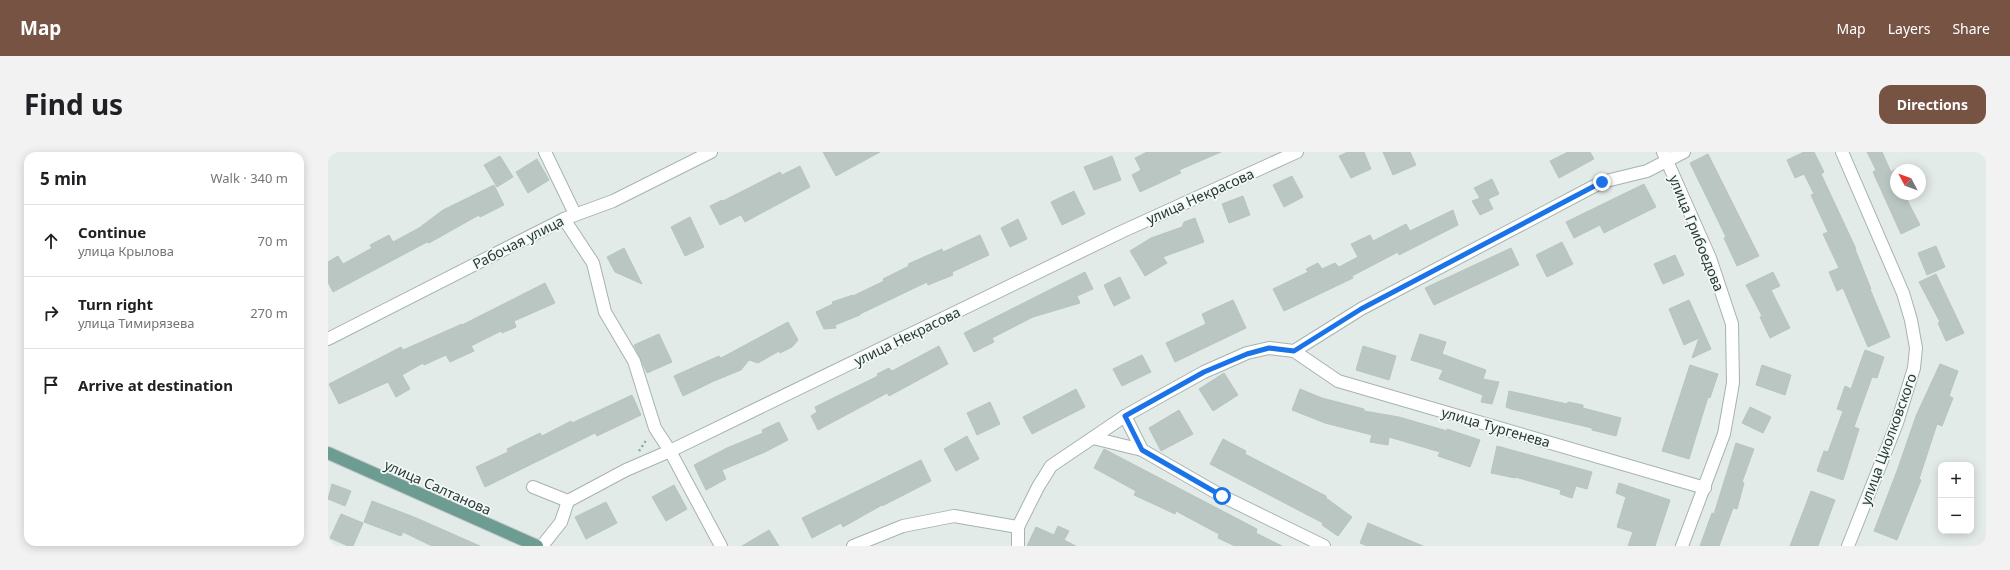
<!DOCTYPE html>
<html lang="en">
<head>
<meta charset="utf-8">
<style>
	:root { --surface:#fff; --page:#f2f2f2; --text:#202124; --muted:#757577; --line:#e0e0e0; --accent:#775344 }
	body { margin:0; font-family:"Noto Sans",sans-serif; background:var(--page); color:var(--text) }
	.controls { position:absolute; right:12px; bottom:12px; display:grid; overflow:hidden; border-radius:8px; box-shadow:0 2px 10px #0003 }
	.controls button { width:36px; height:36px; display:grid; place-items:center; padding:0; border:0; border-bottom:1px solid var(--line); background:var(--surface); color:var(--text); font:20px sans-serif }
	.compass { position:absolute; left:1562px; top:12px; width:36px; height:36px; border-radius:50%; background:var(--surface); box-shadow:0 2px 10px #0003; rotate:311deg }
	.stop { position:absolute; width:12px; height:12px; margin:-9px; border:3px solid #1a73e8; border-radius:50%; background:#fff }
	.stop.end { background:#1a73e8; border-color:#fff; box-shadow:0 1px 4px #0008 }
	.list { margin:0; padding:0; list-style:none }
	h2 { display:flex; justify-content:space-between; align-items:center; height:52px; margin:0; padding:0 16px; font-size:17px }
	h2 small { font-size:13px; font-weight:400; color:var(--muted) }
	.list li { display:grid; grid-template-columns:26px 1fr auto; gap:12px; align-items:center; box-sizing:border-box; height:72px; padding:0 16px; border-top:1px solid var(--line) }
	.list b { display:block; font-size:15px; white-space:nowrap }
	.list p { margin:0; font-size:13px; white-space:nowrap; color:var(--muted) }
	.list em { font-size:13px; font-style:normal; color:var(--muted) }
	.icon { flex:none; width:22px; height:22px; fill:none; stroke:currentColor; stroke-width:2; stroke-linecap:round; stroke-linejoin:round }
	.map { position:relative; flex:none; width:1658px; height:394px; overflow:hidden; border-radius:12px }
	header { display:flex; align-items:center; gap:24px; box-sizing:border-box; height:56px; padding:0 20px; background:var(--accent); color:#fff }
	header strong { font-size:19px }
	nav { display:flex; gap:22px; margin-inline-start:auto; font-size:14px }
	.intro { display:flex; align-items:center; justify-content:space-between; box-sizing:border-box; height:96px; padding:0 24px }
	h1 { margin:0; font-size:28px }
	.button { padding:10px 18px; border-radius:12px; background:var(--accent); color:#fff; font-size:14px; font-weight:700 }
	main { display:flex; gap:24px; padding:0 24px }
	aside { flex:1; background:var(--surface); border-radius:12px; box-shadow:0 2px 10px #0003 }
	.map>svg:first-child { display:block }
</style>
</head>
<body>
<header>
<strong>Map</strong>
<nav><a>Map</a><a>Layers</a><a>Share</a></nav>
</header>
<div class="intro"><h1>Find us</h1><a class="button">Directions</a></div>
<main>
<aside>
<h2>5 min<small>Walk · 340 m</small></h2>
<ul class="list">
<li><svg class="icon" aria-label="ahead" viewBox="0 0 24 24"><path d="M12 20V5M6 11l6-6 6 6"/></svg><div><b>Continue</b><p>улица Крылова</p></div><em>70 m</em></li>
<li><svg class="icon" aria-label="right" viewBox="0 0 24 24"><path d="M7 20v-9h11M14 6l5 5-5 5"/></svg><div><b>Turn right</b><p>улица Тимирязева</p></div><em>270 m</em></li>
<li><svg class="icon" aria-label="arrive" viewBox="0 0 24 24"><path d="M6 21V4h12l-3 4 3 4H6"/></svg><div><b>Arrive at destination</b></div></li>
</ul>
</aside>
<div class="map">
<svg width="1658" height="394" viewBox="0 0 1658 394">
	<rect width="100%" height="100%" fill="#e3ebe8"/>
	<g fill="#b9c6c2" stroke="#b7c4c0">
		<path d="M495,0H552L508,24Z"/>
		<path d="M819,0H893L851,18L853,21L812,40L804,23L813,18L807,6Z"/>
		<path d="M1020,0H1036L1043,17L1023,26L1011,4Z"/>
		<path d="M1055,0H1082L1088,13L1065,23Z"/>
		<path d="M1240,0H1262L1266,7L1231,26L1222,9Z"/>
		<path d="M1476,0H1486L1496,20L1493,22L1528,97H1527L1543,137H1542L1562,185L1540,195L1515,136L1509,139L1501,120L1511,116L1495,82L1500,80L1483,43L1486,42L1476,22L1467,26L1459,8Z"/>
		<path d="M1539,0H1554L1563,20L1568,17V42H1576L1592,73L1573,82L1545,20L1548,18Z"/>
		<path d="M1380,2L1431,104L1409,114L1396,86L1398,85L1362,11Z"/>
		<path d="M172,4L185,25L169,35L156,13Z"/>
		<path d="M784,4L793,28L766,38L756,15Z"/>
		<path d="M209,7L221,28L200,41L188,20Z"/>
		<path d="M472,14L482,35L417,70L413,63L392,73L382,54L394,48L395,49L452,20L454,23Z"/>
		<path d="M964,24L975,45L956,55L945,33Z"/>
		<path d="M1164,27L1171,42L1160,47L1165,57L1152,63L1144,49L1152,46L1146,36Z"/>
		<path d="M1316,32L1328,55L1276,81L1272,73L1246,86L1238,70Z"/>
		<path d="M166,33L176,53L152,65L151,63L101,91L99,90L5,140L0,130V110L10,104L15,112L44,96L42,93L61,83L65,90L91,76L115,58Z"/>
		<path d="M746,39L757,62L734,73L723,50Z"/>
		<path d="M915,44L922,63L901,71L894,52Z"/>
		<path d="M1125,58L1130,73L1071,103L1070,100L1024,124L1025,126L956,159L945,137L980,120L978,117L990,111L994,117L1007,111L1011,115L1030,105L1023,92L1042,83L1045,89L1078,72L1082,79Z"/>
		<path d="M362,65L376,95L357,104L343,75Z"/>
		<path d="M867,66L876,90L835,105L839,111L817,124L802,99L823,86L854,75L856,70Z"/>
		<path d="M690,67L699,87L682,95L673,76Z"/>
		<path d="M652,83L661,103L624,120L625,123L600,133L599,130L532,162V163L507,173L508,176L496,177L488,160L505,152L504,150L525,143V144L556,129L555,127L581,114L580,112L614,97L615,100Z"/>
		<path d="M1234,90L1245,112L1219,125L1208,103Z"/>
		<path d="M1608,94L1617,115L1599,123L1590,101Z"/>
		<path d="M296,96L314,132L287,120L279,105Z"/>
		<path d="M1183,96L1191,113L1106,153L1097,136Z"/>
		<path d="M1347,103L1356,123L1335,132L1326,112Z"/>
		<path d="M757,120L765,137L749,144L752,151L705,165L664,186L666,190L646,200L636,181Z"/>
		<path d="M1445,120L1452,134L1443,138L1462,176L1442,186L1432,165L1434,164L1418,133Z"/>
		<path d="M1608,122L1636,181L1618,189L1610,171L1612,170L1591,130Z"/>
		<path d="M792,125L802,146L786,154L776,133Z"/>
		<path d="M217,131L227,151L186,169L188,175L174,181L173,179L143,194L146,199L122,210L118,203L96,213L95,211L74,223L82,237L68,245L60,230L11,252L1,232L73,195L75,198L134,172V173Z"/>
		<path d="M905,148L918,176L847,210L838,191L878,172L874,162Z"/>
		<path d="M1361,148L1383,197L1364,206L1371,186L1356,193L1341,157Z"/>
		<path d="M460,170L470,188L464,195L452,201L451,199L430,211L421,208L413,218L386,229L355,244L346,224L391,204L393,206Z"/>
		<path d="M331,182L344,210L319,221L306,193Z"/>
		<path d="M1092,182L1118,190L1114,202L1158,218L1155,227L1171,230L1164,252L1153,250L1155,243L1111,227L1115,218L1083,208Z"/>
		<path d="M611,194L620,212L561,244L559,241L490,278L483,264L489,260L487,255L550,224L549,222L561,216L564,219Z"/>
		<path d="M1035,194L1068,204L1061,228L1028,218Z"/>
		<path d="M1537,198L1556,205L1549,226L1544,225L1526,275L1531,277L1515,328L1489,319L1496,299L1500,300L1515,259L1509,257L1517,234L1523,237Z"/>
		<path d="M814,203L823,220L794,234L785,217Z"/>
		<path d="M1612,212L1630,219L1621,244L1625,246L1614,274L1609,272L1591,327L1593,328L1569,388L1546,379L1569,319L1588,264Z"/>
		<path d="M1362,213L1390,222L1382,246L1380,245L1361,307L1334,299Z"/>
		<path d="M1434,213L1463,223L1457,243L1428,233Z"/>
		<path d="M896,221L910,243L885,259L871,237Z"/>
		<path d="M748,237L757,255L704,282L695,265Z"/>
		<path d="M972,237L994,246L1036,257V259L1071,265L1119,279V277L1152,288L1142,315L1110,304L1112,300L1061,285L1060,293L1042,290L1044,283L997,271L964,258Z"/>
		<path d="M1181,239L1239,252L1240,250L1255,253V256L1293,266L1288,284L1264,278V276L1183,257L1178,255Z"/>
		<path d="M304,243L313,263L269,284L267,281L157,335L148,315L180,300L179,297L212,281L214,284L243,269L244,271Z"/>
		<path d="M662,250L672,272L649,283L639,261Z"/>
		<path d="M1422,255L1443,265L1435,281L1414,271Z"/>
		<path d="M851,258L865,282L833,299L821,276Z"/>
		<path d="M451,270L460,288L437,300L394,318L398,327L378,338L366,313L399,296L435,281L434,278Z"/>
		<path d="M639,284L651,307L628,319L616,297Z"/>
		<path d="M895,287L918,299L917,302L998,344V346L1024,365L1010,384L994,373L995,371L882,312Z"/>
		<path d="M1408,291L1426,297L1414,330L1416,331L1409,357L1405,356L1391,394H1372L1384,361L1386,362Z"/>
		<path d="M1169,294L1264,320L1259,337L1248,334L1244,346L1232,342L1233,338L1187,325V326L1163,321Z"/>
		<path d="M776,297L929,377L928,381L954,394H907L890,386L891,382L848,359L847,362L806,343L808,339L766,316Z"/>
		<path d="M593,308L603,329L554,354V353L515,375L513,371L484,386L474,366Z"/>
		<path d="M1291,331L1342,348L1327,394H1300L1305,380L1289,375L1298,345L1288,341Z"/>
		<path d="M4,332L23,339L17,354L0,347Z"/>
		<path d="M346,333L359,357L338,369L324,345Z"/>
		<path d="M1483,339L1507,348L1490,394H1462Z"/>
		<path d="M44,349L86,365L152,394H104L75,380L73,384L36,370Z"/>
		<path d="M278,350L289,371L258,387L247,365Z"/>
		<path d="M13,362L35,371L25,394H20L2,386Z"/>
		<path d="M1040,371L1095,394H1039L1032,391Z"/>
		<path d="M730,374L741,379L736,388L748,394H699L708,375L726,383Z"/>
		<path d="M441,378L451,394H414Z"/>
	</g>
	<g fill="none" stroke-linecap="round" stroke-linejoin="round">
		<defs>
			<g id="minor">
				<path d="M217,0L247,62"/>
				<path d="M1335,0L1382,106L1404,172L1405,231L1396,282L1354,394"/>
				<path d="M1514,0L1575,141L1583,168L1588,196L1586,216L1569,271L1520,394"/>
				<path d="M236,67L265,111L277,160L306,209L327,276L342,299L393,394"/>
				<path d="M0,187L236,67L285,49L383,0"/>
				<path d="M966,199L1010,229L1377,336"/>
				<path d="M797,264L814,298"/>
				<path d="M765,286L814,298L894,344L996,394"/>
				<path d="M205,335L240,349"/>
				<path d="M214,394L233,370L240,349L298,318L342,299L793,80L969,0"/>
				<path d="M525,394L575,374L626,364L690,375L710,335L723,314L797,264L822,250L876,220L919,201L941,196L966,199L1033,157L1274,30L1319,19L1356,0"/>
				<path d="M690,394V375"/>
			</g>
			<path id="major" d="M0,301L209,394"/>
		</defs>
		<use href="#minor" stroke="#a6b3af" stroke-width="14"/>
		<use href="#major" stroke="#c2c8c7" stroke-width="14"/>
		<path stroke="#87aba2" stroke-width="2.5" stroke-dasharray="2 3" stroke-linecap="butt" d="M311,299L319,287"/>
		<use href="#minor" stroke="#fff" stroke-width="12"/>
		<use href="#major" stroke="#6d9c93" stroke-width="12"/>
	</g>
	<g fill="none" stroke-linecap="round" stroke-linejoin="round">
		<path stroke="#1a73e8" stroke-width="5" d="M894,344L814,298L797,264L876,220L919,202L941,196L966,199L1033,157L1274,30"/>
	</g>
	<g text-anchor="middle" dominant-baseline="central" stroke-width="3.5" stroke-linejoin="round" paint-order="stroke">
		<g font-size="14" fill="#253b36" stroke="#f4f8f6">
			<text transform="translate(872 44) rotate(-24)">улица Некрасова</text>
			<text transform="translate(1369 81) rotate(68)">улица Грибоедова</text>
			<text transform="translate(190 90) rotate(-27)">Рабочая улица</text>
			<text transform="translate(579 184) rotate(-26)">улица Некрасова</text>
			<text transform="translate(1168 275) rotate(16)">улица Тургенева</text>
			<text transform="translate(1560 287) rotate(-70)">улица Циолковского</text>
			<text transform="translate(110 335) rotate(24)">улица Салтанова</text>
		</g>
	</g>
</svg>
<div class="controls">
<button>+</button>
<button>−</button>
</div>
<svg class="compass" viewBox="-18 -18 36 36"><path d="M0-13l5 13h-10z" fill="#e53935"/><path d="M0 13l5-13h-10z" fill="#757577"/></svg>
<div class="stop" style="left:894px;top:344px"></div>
<div class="stop end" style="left:1274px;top:30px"></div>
</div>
</main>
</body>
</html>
